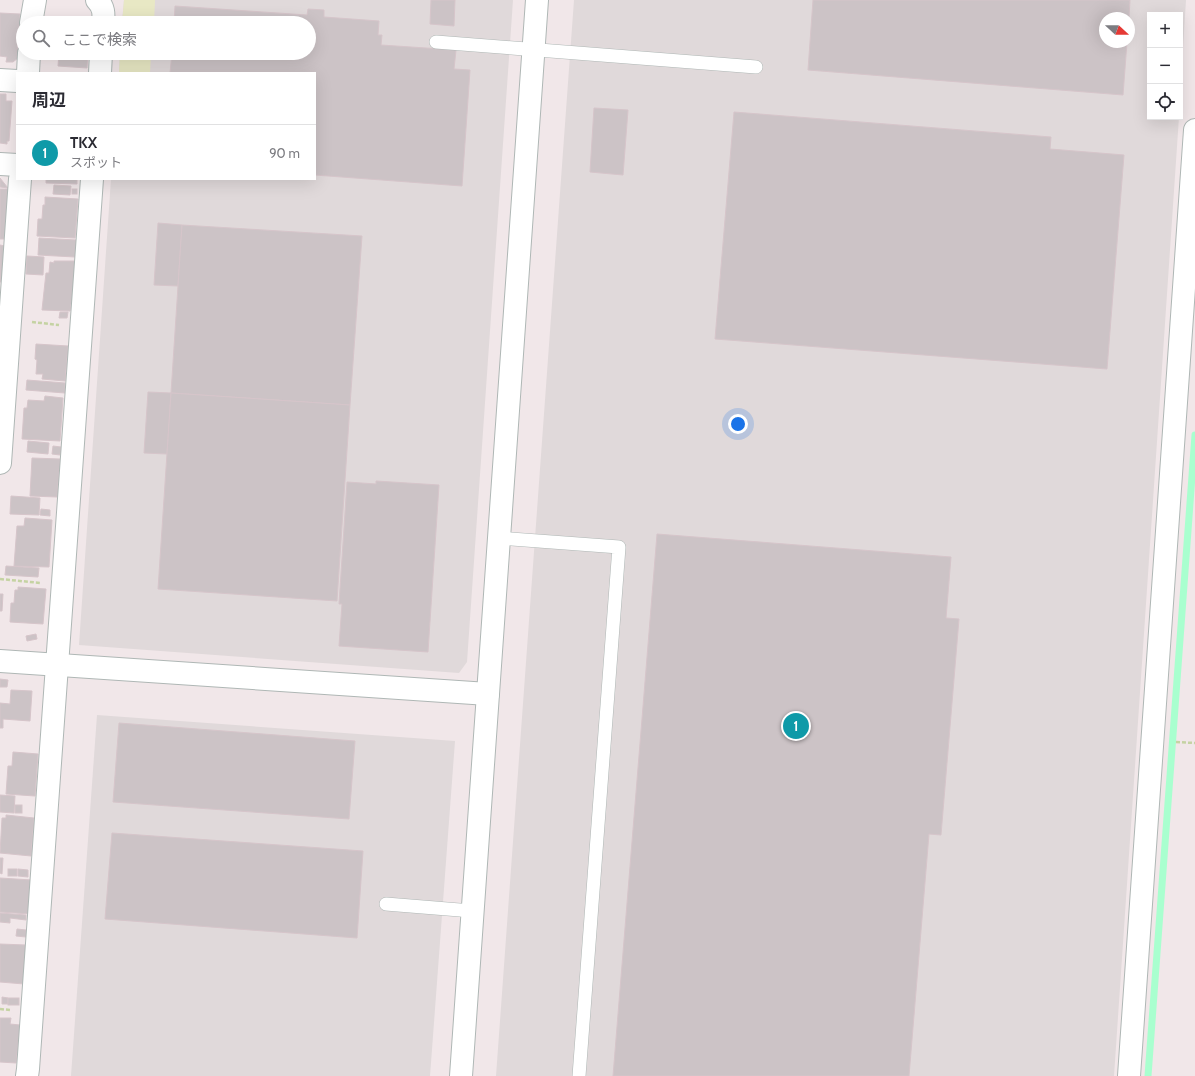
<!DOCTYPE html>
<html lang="ja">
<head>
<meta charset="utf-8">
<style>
	:root { --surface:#fff; --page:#f2f2f3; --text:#2b2b33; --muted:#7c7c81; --line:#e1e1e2; --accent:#7c3aed }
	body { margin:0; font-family:Cabin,"Noto Sans JP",sans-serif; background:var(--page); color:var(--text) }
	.controls { position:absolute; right:12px; top:12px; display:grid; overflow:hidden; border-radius:0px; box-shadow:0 4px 16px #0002 }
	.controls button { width:36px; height:36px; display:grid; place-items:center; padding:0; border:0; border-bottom:1px solid var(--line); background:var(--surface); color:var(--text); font:20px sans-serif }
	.compass { position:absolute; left:1099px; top:12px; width:36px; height:36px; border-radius:50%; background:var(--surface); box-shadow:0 4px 16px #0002; rotate:111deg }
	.you { position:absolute; left:738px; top:424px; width:14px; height:14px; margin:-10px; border:3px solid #fff; border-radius:50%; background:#1a73e8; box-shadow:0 0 0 6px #1a73e833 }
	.badge { display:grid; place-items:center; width:26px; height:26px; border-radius:50%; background:var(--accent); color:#fff; font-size:13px; font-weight:700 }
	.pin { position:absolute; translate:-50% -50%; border:2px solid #fff; box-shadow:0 1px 4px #0006 }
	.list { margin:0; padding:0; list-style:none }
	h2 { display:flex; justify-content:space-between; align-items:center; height:52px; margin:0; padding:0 16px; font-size:17px }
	h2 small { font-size:13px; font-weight:400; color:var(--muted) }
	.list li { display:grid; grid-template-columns:26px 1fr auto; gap:12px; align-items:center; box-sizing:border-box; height:56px; padding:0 16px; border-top:1px solid var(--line) }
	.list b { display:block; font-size:15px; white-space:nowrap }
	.list p { margin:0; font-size:13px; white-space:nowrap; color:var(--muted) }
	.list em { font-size:13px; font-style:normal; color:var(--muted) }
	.icon { flex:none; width:22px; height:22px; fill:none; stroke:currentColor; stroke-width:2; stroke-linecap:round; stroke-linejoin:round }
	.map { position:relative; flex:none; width:1195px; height:1076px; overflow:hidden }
	.search { position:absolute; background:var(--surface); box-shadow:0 4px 16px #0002; left:16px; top:16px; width:300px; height:44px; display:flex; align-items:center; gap:10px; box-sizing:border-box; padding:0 14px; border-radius:22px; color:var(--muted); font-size:15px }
	.panel { position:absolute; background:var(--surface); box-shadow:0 4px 16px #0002; left:16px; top:72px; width:300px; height:108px; border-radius:0px }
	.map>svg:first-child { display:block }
</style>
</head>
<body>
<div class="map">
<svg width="1195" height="1076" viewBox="0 0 1195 1076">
	<rect width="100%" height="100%" fill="#f1e7e9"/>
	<g fill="#e0d9da" fill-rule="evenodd">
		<path d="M124,0H513L467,662L459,673L79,645L111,179H315V73H119L120,53H309V23H122Z"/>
		<path d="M574,0H1186L1180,96V15H1150V117H1179L1114,1076H496ZM1105,18H1129V42H1105Z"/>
		<path d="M97,715L455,741L430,1076H71Z"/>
	</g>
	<g fill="#e8e8c4">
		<path d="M124,0H155L154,23H122Z"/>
		<path d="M120,53H151L150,73H119Z"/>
	</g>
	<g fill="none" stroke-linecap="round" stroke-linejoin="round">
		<path stroke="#a9ffcf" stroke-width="7" d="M1148,1076L1195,435"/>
	</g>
	<g fill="#ccc3c6" stroke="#d6c5ca">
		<path d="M431,0H455L454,26L430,24Z"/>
		<path d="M813,0H1130L1129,18H1105V42H1127L1123,95L808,70Z"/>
		<path d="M175,6L307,15L308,9L324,10V17L379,21L378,35H382L381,45L456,50L454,69L470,70L462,186L315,175V73H170L172,53H309V23H174Z"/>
		<path d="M0,13L20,14L17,57L18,58L13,62H6L7,57L0,56Z"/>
		<path d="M59,53H88L87,68L58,66Z"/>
		<path d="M0,94H6V101H12L9,141H7V144L0,143Z"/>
		<path d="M594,108L628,110L623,175L590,172Z"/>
		<path d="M734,112L1051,137L1050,149L1124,155L1107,369L715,339Z"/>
		<path d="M0,178L8,188L0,187Z"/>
		<path d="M46,179H77V184L46,183Z"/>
		<path d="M54,185L71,186L70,195L53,194Z"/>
		<path d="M0,189H8L5,239H0Z"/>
		<rect x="72" y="189" width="5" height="5"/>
		<path d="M45,197L78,199L75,238L37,236L38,219H42L43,205H45Z"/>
		<path d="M158,223L182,225L178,286L154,285Z"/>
		<path d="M182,225L362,236L350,405L171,393Z"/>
		<path d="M39,238L76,240L75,257L38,255Z"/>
		<path d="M0,245L5,246L2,282H0Z"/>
		<path d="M27,256L44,257L43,275L26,274Z"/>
		<path d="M54,261H75L73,304H71L70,311L42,310L46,273H49L50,262L54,263Z"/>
		<path d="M60,312H68L67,318H59Z"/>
		<path d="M36,344L68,346L65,381L42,379L43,374H36L37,360L35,359Z"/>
		<path d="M27,380L65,383V393L26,390Z"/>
		<path d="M148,392L171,393L167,454L144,453Z"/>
		<path d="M171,393L350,405L337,601L158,589Z"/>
		<path d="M45,396L63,398L60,441L22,439L24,408H27L28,400L44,401Z"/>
		<path d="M28,441L49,443L48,454L27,452Z"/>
		<path d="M53,446L61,447L60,455L52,454Z"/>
		<path d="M32,458L60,459L57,497L30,496Z"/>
		<path d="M376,481L439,485L428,652L339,646L342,604H339L347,482L376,484Z"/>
		<path d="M11,496L40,498L39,515L10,514Z"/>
		<path d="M41,509L50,510V516L40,515Z"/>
		<path d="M25,518L52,520L49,567L14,566L17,526H24Z"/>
		<path d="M657,534L951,557L946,618L959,619L941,835L929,834L909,1076H613Z"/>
		<path d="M6,566L39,568L38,577L5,575Z"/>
		<path d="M18,587L46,589L43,624L10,622L11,603H14L15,590H18Z"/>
		<path d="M0,594H3L2,611H0Z"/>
		<path d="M36,634L37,639L27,641L26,636Z"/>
		<path d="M0,679L8,680L7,687H0Z"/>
		<path d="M11,690L32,691L30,721L3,719V728H0V703L10,704Z"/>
		<path d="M119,723L355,741L349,819L113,802Z"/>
		<path d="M13,752L38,754L35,796L6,794L8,766H12Z"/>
		<path d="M0,795L15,796L14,813L0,812Z"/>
		<rect x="15" y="805" width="7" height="8"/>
		<path d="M6,815L34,818L31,856L0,853L2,818H6Z"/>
		<path d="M112,833L363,851L357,938L105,919Z"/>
		<path d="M0,858H3L2,874L0,873Z"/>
		<rect x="8" y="869" width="9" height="7"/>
		<path d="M18,869L28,870V877L18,876Z"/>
		<path d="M0,878L32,880L30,914L0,912Z"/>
		<path d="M0,913L26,915V920L10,918V923L0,922Z"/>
		<path d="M17,929L26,930V937L16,936Z"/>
		<path d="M0,944L26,945L24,984L0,982Z"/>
		<path d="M2,997L8,998V1004H2Z"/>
		<rect x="8" y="998" width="11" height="7"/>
		<path d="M0,1018H11L10,1024L20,1025L16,1063L0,1062Z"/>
	</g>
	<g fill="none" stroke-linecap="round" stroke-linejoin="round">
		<defs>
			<g id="service">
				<path d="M436,42L756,67"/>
				<path d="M499,538L619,547L579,1076"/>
				<path d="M386,904L472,911"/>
			</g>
			<g id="minor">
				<path d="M97,0C104,7 104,14 103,23"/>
				<path d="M31,23L35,0"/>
				<path d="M28,73L29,53"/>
				<path d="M100,73L101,53"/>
				<path d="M0,80L17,81"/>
				<path d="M0,164L17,165"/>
				<path d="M0,463L20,179"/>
				<path d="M27,1076L28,1069L32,1013L92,179"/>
				<path d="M1129,1076L1195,130"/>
			</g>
			<g id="tertiary">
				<path d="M0,661L488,694"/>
				<path d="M461,1076L537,0"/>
			</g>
		</defs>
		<use href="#service" stroke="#afb7b5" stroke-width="14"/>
		<use href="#minor" stroke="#afb7b5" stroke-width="24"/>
		<use href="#tertiary" stroke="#afb7b5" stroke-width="24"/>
		<g stroke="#c5d3a3" stroke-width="2.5" stroke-dasharray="4 2" stroke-linecap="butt">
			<path d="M32,322L59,325"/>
			<path d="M0,579L41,583"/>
			<path d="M1176,742L1195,743"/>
			<path d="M0,1009L10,1010"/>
		</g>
		<use href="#service" stroke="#fff" stroke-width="13"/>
		<use href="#minor" stroke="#fff" stroke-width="22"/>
		<use href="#tertiary" stroke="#fff" stroke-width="22"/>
	</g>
</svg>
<div class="controls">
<button>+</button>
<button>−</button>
<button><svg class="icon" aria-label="locate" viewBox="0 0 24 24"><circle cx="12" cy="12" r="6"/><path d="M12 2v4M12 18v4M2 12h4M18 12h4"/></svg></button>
</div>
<svg class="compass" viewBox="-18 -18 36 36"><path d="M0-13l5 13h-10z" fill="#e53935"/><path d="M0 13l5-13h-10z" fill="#7c7c81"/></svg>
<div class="you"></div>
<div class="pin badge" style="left:796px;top:726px;background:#0f9aa8">1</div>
<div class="search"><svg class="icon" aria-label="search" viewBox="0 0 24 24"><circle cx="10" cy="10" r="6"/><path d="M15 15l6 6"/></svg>ここで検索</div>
<section class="panel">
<h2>周辺<small></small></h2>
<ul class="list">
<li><span class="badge" style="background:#0f9aa8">1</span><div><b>TKX</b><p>スポット</p></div><em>90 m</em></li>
</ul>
</section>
</div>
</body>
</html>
